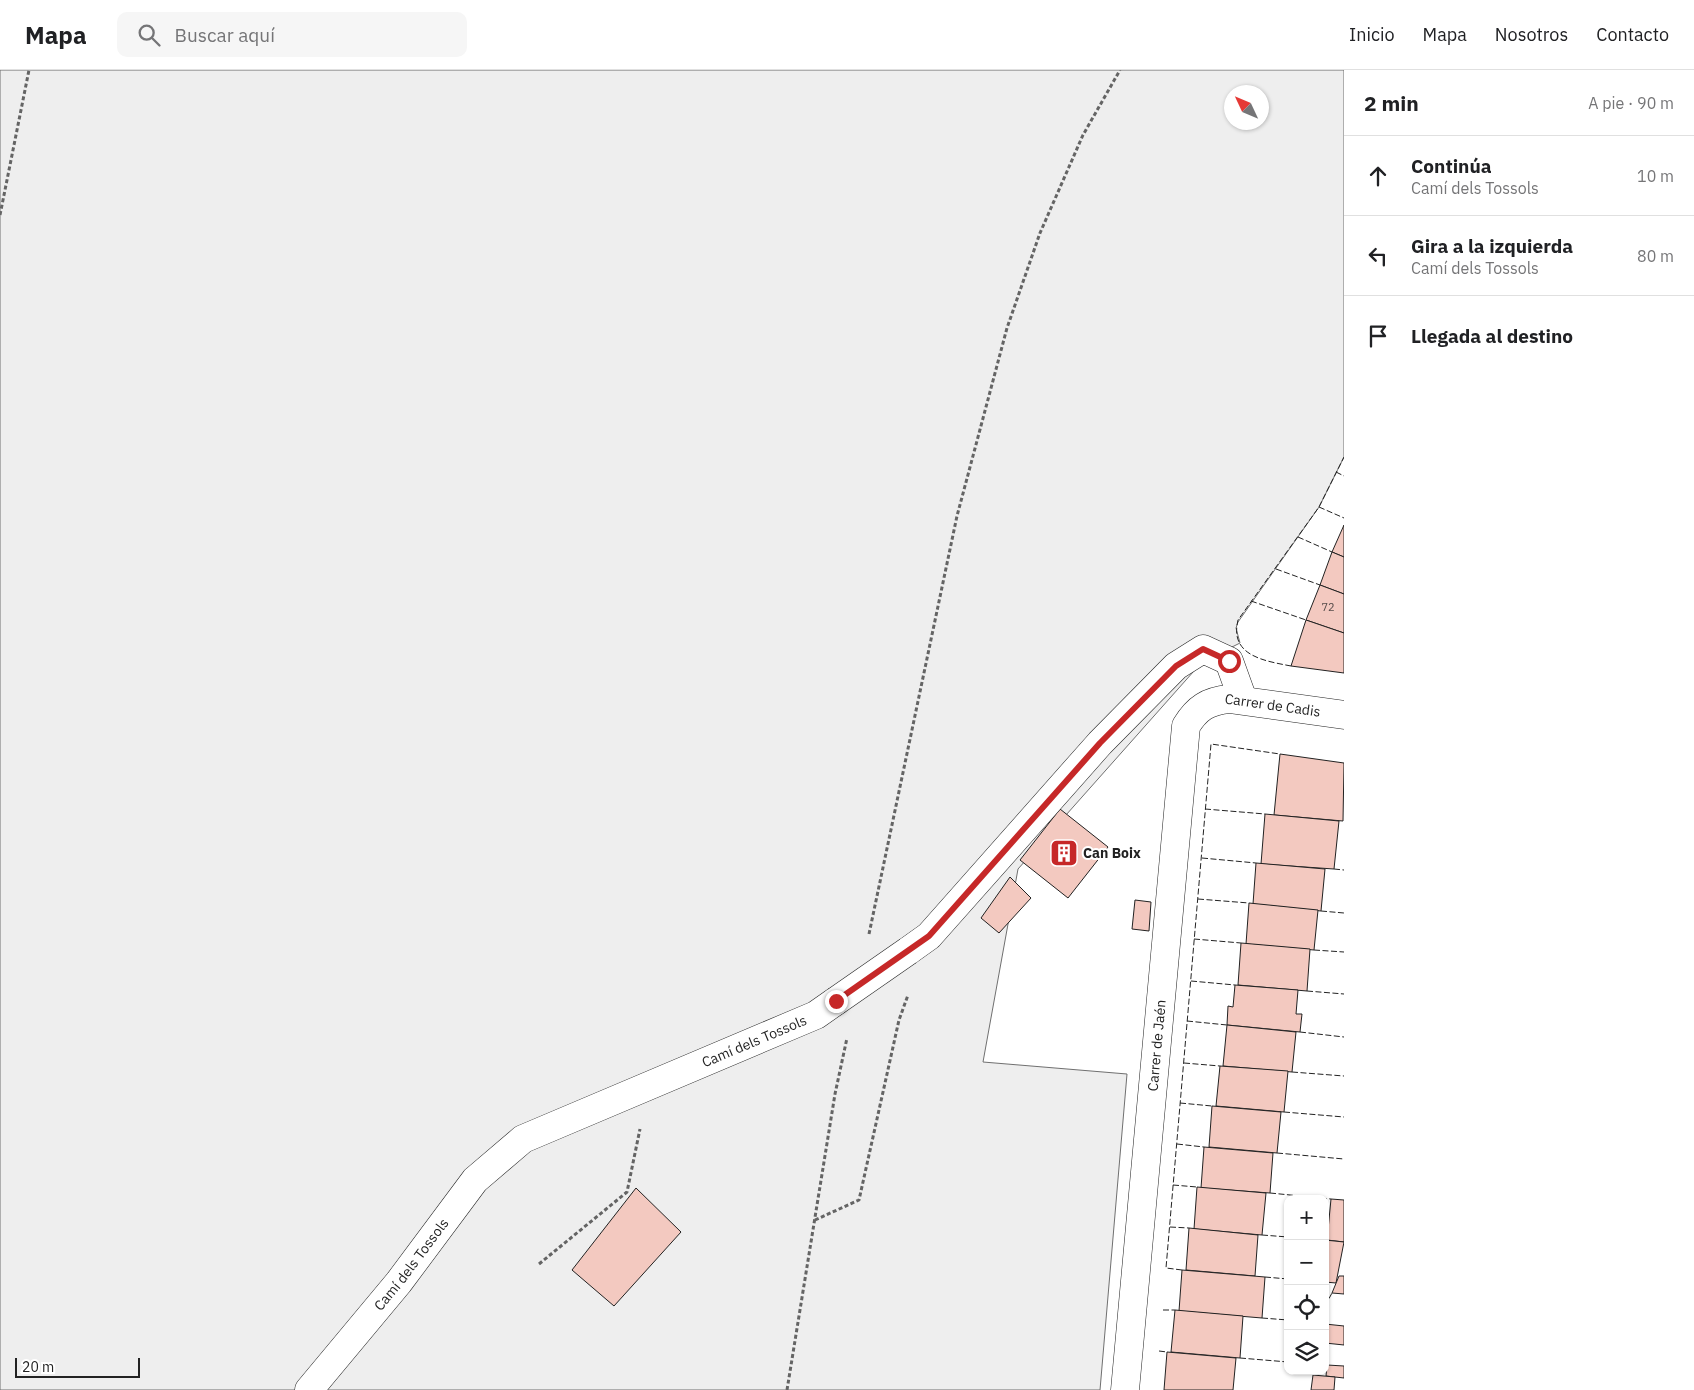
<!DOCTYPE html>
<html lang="es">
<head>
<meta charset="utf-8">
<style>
	:root { --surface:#fff; --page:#f6f6f6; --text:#202124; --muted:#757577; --line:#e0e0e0 }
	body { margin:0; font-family:"IBM Plex Sans",sans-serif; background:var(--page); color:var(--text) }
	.controls { position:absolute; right:15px; bottom:15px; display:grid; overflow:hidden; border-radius:10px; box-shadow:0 1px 4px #0004 }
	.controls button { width:45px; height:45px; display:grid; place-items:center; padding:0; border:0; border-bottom:1px solid var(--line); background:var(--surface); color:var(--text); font:25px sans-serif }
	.compass { position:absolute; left:1224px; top:15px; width:45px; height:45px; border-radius:50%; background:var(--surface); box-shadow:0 1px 4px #0004; rotate:314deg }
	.scale { position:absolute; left:15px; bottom:12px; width:125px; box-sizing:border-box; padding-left:5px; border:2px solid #222; border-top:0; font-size:14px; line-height:18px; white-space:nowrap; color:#222; -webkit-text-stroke:4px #fff; paint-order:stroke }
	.stop { position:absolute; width:15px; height:15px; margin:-11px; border:4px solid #c62828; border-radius:50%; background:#fff }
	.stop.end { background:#c62828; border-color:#fff; box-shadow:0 1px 5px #0008 }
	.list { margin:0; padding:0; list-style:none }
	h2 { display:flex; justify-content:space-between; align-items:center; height:65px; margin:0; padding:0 20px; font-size:21px }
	h2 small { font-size:16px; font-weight:400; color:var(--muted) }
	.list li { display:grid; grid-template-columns:32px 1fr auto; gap:15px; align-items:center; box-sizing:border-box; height:80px; padding:0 20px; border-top:1px solid var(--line) }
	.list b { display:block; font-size:19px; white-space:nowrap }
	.list p { margin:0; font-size:16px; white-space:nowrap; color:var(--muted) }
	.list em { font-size:16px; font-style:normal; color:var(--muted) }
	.icon { flex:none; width:28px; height:28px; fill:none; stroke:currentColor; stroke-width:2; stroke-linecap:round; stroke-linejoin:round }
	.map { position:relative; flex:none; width:1344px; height:1320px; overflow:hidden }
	header { display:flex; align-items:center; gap:30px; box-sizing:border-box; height:70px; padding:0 25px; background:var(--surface); border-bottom:1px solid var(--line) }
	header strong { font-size:24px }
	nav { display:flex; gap:28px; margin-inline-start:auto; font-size:18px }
	.search { width:350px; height:45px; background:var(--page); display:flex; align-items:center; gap:12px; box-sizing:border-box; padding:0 18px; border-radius:10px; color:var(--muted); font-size:19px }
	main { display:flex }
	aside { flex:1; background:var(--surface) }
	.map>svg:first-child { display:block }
</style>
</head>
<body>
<header>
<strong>Mapa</strong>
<div class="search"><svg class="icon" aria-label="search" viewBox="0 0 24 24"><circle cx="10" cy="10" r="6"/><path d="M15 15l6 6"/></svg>Buscar aquí</div>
<nav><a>Inicio</a><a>Mapa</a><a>Nosotros</a><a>Contacto</a></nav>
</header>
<main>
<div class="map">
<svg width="1344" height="1320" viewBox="0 0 1344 1320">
	<rect width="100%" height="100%" fill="#fff"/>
	<path fill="#eee" stroke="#6f6f6f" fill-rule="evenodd" d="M0,0H1344V387L1319,437L1238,552L1236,558L1240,573L1202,592L1018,799L983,992L1127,1004L1100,1320H0ZM1232,22H1262V52H1232Z"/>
	<g fill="#f3c9c0" stroke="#222">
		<path d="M1344,455V487L1332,482Z"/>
		<path d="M1332,482L1344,487V524L1320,515Z"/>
		<path d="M1320,515L1344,524V563L1306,550Z"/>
		<path d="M1306,550L1344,563V603L1291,596Z"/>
		<path d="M1280,684L1344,693L1343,751L1274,745Z"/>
		<path d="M1060,739L1108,777L1068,828L1020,790Z"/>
		<path d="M1265,744L1339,751L1334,799L1261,794Z"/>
		<path d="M1256,793L1325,799L1321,841L1253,834Z"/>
		<path d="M1010,807L1031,828L999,863L981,848Z"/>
		<path d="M1135,830L1151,832L1149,861L1132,859Z"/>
		<path d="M1249,833L1318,840L1314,880L1246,874Z"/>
		<path d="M1241,873L1310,879L1307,921L1238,915Z"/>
		<path d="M1235,915L1298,920L1296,944H1302L1300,962L1227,955L1228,936L1233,937Z"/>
		<path d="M1227,955L1296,962L1292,1002L1223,996Z"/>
		<path d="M1220,996L1288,1001L1284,1042L1216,1036Z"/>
		<path d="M1212,1036L1281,1042L1277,1083L1209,1077Z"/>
		<path d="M1204,1077L1273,1083L1270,1123L1201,1118Z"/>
		<path d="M1197,1117L1266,1123L1262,1165L1194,1159Z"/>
		<path d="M636,1118L681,1162L614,1236L572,1200Z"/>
		<path d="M1331,1129L1344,1130V1172L1327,1170Z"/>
		<path d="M1189,1158L1258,1165L1255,1206L1186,1200Z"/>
		<path d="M1325,1170L1344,1172L1336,1213L1325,1212Z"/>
		<path d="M1182,1200L1265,1207L1262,1248L1179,1241Z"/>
		<path d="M1339,1206H1344V1224L1332,1223Z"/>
		<path d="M1175,1240L1243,1246L1240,1288L1171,1282Z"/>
		<path d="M1325,1254L1344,1256V1275L1325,1273Z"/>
		<path d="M1167,1282L1236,1288L1233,1320H1164Z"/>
		<path d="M1327,1295L1344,1296V1308L1326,1306Z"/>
		<path d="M1313,1305L1335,1307L1334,1320H1311Z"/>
	</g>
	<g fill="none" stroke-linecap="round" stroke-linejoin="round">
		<defs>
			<g id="street">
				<path d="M908,881L929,866L1100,673L1176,596L1203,579L1229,591L1243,630"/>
				<path id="s1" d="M309,1320L399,1212L475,1110L523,1069L816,945L836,931"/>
				<path id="s2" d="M1125,1320L1186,656C1197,638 1208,631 1229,629L1344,645"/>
			</g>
		</defs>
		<use href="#street" stroke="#222" stroke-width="29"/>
		<g stroke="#646464" stroke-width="3" stroke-dasharray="4 2.5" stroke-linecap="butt">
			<path d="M0,145L29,0"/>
			<path d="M869,864L957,446L1007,258L1040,163L1083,65L1120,0"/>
			<path d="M815,1150L859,1130L899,950L908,925"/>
			<path d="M539,1194L627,1122L640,1059"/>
			<path d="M787,1320L835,1024L847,968"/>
		</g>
		<use href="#street" stroke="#fff" stroke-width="28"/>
		<defs>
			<path id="street-bridge" d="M836,931L908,881"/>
		</defs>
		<use href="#street-bridge" stroke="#222" stroke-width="29" stroke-linecap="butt"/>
		<use href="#street-bridge" stroke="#fff" stroke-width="28"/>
		<g stroke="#222" stroke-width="1" stroke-dasharray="6 2.5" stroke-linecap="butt">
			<path d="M1336,402L1344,406"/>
			<path d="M1319,437L1344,448"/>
			<path d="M1298,467L1332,482"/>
			<path d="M1276,499L1320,515"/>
			<path d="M1251,531L1306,550"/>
			<path d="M1291,596C1265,591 1229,586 1238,550L1319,437L1344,387"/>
			<path d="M1205,739L1265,744"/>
			<path d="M1202,788L1256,793"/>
			<path d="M1334,799L1344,800"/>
			<path d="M1198,829L1249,833"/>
			<path d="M1321,841L1344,843"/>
			<path d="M1194,869L1241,873"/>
			<path d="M1314,880L1344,882"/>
			<path d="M1191,911L1235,915"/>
			<path d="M1307,921L1344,924"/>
			<path d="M1187,951L1227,955"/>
			<path d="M1300,962L1344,967"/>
			<path d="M1184,993L1220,996"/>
			<path d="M1292,1002L1344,1006"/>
			<path d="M1180,1033L1212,1036"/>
			<path d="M1284,1042L1344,1047"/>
			<path d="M1177,1074L1204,1077"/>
			<path d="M1277,1083L1344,1089"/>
			<path d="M1173,1115L1197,1117"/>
			<path d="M1270,1123L1331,1129"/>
			<path d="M1170,1157L1189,1158"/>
			<path d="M1262,1165L1288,1167"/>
			<path d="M1182,1200L1166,1198L1211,674L1280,684"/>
			<path d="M1265,1207L1288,1209"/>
			<path d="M1325,1236L1332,1223"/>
			<path d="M1163,1240H1175"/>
			<path d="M1262,1248L1288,1250"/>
			<path d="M1159,1281L1167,1282"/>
			<path d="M1240,1288L1288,1292"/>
		</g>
	</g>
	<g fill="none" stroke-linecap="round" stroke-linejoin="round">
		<path stroke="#c62828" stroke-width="6" d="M836,931L929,866L1100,673L1176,596L1203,579L1229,591"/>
	</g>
	<defs>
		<symbol id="building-square" viewBox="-11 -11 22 22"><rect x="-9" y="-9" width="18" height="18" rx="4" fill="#c62828" stroke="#fff"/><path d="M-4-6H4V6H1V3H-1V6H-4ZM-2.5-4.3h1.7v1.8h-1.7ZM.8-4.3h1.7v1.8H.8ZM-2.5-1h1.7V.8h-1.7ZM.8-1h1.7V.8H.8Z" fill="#fff"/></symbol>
	</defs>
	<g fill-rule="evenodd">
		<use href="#building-square" x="1048" y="767" width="32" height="32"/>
	</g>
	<g text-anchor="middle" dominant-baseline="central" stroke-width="4" stroke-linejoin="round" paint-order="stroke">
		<g font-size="11" fill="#564c4a">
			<text x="1328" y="537">72</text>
		</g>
		<g font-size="14" fill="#222" stroke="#fff">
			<text stroke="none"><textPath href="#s2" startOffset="764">Carrer de Cadis</textPath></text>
			<text stroke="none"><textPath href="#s1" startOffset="582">Camí dels Tossols</textPath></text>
			<text stroke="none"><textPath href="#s2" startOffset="346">Carrer de Jaén</textPath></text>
			<text stroke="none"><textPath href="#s1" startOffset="162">Camí dels Tossols</textPath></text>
		</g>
		<g font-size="14" font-weight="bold" fill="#222" stroke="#fff" text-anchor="start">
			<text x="1083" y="783">Can Boix</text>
		</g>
	</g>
</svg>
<div class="controls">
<button>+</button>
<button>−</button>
<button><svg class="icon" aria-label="locate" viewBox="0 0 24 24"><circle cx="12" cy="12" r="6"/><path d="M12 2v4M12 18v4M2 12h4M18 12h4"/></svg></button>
<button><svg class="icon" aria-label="layers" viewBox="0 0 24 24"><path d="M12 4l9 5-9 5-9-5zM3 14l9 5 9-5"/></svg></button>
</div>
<svg class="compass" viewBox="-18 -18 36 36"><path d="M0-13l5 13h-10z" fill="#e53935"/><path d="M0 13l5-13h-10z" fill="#757577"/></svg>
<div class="scale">20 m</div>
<div class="stop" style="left:1229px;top:591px"></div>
<div class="stop end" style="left:836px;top:931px"></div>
</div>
<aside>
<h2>2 min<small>A pie · 90 m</small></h2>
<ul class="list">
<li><svg class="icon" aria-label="ahead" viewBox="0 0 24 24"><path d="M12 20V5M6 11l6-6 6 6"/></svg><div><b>Continúa</b><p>Camí dels Tossols</p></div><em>10 m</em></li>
<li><svg class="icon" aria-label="left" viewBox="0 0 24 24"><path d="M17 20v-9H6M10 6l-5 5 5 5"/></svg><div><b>Gira a la izquierda</b><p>Camí dels Tossols</p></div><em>80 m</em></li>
<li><svg class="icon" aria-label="arrive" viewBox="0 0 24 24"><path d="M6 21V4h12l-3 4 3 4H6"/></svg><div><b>Llegada al destino</b></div></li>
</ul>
</aside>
</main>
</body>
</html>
